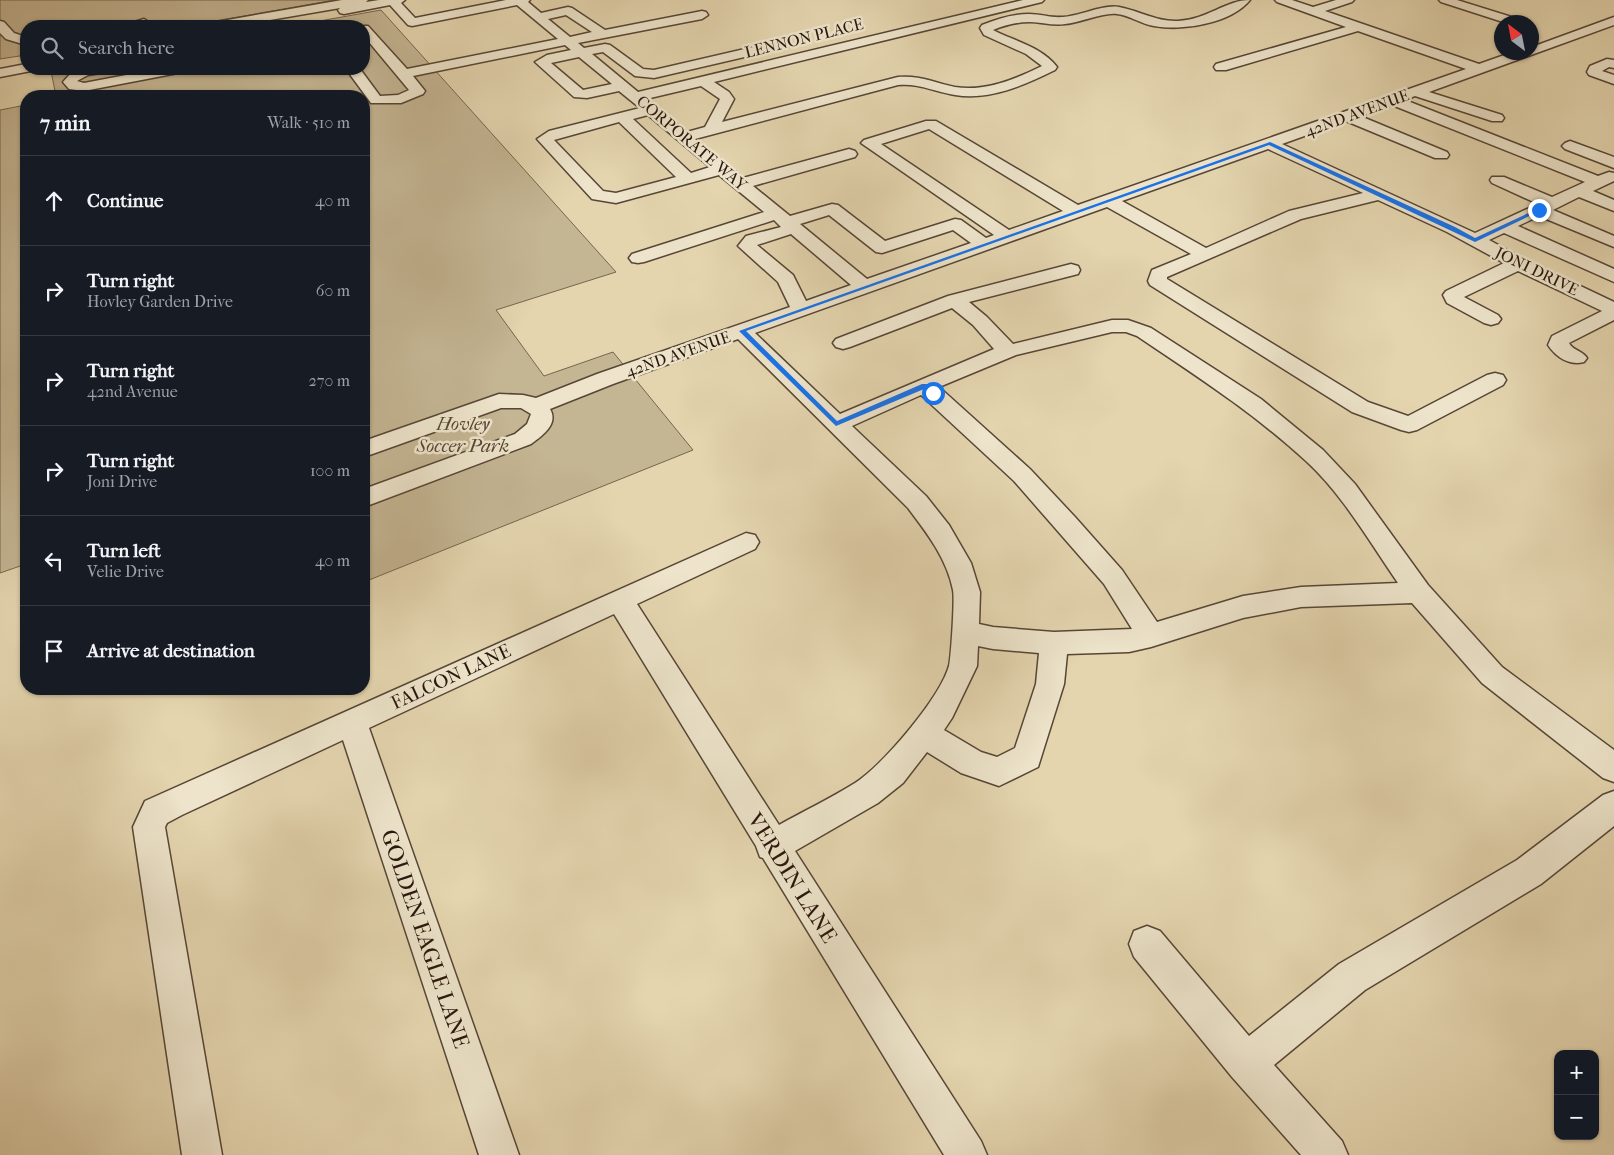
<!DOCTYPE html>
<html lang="en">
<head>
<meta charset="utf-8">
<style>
	:root { --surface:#171b24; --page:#242831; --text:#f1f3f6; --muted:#9ea1a6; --line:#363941 }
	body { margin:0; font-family:"IM FELL French Canon",serif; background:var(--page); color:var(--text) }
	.controls { position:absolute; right:15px; bottom:15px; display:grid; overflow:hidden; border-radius:10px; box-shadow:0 1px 4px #0004 }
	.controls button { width:45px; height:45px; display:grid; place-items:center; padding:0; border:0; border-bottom:1px solid var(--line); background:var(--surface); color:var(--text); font:25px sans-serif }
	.compass { position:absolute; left:1494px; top:15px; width:45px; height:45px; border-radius:50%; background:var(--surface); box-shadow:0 1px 4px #0004; rotate:328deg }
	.stop { position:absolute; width:15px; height:15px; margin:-11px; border:4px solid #1a73e8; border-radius:50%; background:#fff }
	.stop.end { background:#1a73e8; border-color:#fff; box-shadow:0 1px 5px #0008 }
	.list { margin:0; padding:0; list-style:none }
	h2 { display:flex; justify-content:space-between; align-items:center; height:65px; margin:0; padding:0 20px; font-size:21px }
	h2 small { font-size:16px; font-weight:400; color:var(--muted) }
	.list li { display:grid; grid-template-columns:32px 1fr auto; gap:15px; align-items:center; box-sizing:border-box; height:90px; padding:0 20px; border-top:1px solid var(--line) }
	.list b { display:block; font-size:19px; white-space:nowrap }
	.list p { margin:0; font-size:16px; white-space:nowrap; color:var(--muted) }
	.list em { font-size:16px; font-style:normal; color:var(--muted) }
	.icon { flex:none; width:28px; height:28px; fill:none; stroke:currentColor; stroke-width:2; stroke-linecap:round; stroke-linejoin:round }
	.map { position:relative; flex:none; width:1614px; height:1155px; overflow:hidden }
	.search { position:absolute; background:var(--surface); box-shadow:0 1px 4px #0004; left:20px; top:20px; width:350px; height:55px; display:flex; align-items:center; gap:12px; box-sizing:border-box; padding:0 18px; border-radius:20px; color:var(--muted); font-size:19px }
	.panel { position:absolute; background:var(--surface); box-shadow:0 1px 4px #0004; left:20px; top:90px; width:350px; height:605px; border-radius:20px }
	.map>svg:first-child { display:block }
</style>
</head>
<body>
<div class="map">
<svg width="1614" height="1155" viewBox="0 0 1614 1155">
	<rect width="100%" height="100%" fill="#e4d5af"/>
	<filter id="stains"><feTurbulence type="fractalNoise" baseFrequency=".004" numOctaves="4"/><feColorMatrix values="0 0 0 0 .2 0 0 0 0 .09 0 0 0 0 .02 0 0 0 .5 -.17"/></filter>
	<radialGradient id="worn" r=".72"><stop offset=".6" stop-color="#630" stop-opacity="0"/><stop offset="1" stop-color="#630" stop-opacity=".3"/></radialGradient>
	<g fill="#c4b593" stroke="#766650">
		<path d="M0,0H335L187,26H26V55L0,59Z"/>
		<path d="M381,10L616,272L496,310L544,376L613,352L693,450L364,582V96H56L51,71L62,69H364V26H292Z"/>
		<path d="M26,105V564L0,573V110Z"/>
	</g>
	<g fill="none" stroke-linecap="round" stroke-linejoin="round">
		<defs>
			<g id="minor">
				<path d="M342,0H368L366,2L379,0H405L401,3L415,18L506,0H530L528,2L541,13L568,7L572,8L605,30L702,11L706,12L708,15L702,19L578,43L584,48L605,44L610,45L643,69L654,70L783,40L789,44L788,47L654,78L635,76L603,52L592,54L638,92L1023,0H1044L1042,2L714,82L729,92L734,99L722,122L898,77C919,75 936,83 955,87C985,92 1016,79 1042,66L1026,54L984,35L980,28L982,25C997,19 1012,14 1029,14C1041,14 1052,18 1063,17C1080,16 1104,4 1119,7C1140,11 1157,22 1178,21C1206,20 1226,0 1250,0C1230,24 1182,31 1154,26C1141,24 1129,15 1117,14C1104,12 1079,23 1065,24C1053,26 1041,22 1030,22C1017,22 1005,25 993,30C1014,41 1042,47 1057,67L1055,70C1025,85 989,101 955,95C935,92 919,83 898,85L695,139L743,178L849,149L855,151L857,154L855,157L753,186L790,216L832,204L838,205L885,241L955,219L961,220L986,238L994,235L861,143L864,140L926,121H936L1078,205L1466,69L1358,31L1226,70H1216L1214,67L1216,64L1346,27L1277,2L1275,0H1292L1313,7L1336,0H1354L1352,2L1325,11L1479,64L1513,52H1532V47L1614,17V25L1429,92L1502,115L1504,118L1502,121H1492L1415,96L1405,100L1598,176L1609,172L1614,173V181L1593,191L1614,200V211L1579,197L1553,210L1614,236V247L1539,216L1518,226L1614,269V282L1504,233L1489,240L1528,261L1614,302V320L1569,343C1572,350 1583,351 1587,358L1584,362C1569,366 1556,357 1548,345L1552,336L1602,311L1518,271L1464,297L1498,315L1501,319L1498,323L1491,325L1484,323L1447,303L1443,295L1446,291L1504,263L1447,232L1378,200L1301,219L1167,277V279L1368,402L1408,416L1487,375L1495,373L1503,375L1506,380L1503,385L1417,430L1409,432L1401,430L1352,412L1150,285L1148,281L1152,270L1191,254L1107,207L755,333L840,414L994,349L973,325L952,308L850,347L843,349L836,347L833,343L836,339L948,296L1071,264L1078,266L1080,270L1078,274L969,302L987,317L1013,344L1112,320H1128L1151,328L1261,399L1323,450L1355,484L1428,585L1502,667L1614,750V782L1603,778L1482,683L1412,603L1301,607L1243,618L1151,647L1129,652L1067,654L1064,684L1038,767L999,786L961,773L927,752L903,783L878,803L795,851L981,1141L987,1155H944L763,858L760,857L756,846L614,614L369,728L519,1155H479L343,740L182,815L167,823L165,827L222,1155H182L133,827L145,801L746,533L755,535L759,542L755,549L637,604L779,825C804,811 831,798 855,783C883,765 940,698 949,666C951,658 955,599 953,590C947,559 927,533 908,508L738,339L613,384L550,409C559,424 542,436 531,444L364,507V489L515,434L527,424L531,414L521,408H501L364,457V441L499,394L523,395L536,398L597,374L790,307L778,282L738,246L746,236L781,227L774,220L644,262L638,263L632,262L629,258L632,254L764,212L719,175L616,203L592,199L537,139L549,131L640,108L619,91L587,98L574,97L535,62L547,55L571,50L565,45L413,76L425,91L423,94L401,103H371L346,69H360L380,96L398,95L409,90L364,36V26H360H368L407,69L558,39L517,5L412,26L408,25L390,5L344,14L340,13L338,10L340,8L235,26H210L216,22ZM566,15L592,32L570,37L548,19ZM579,57L612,84L583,90L551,63ZM701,86L720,99L705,127L687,132L646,99ZM1392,105L1585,182L1552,197L1504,177H1492L1490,180L1492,183L1538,204L1475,233L1282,144L1346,121L1435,158H1447L1449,155L1447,152L1360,116ZM648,115L710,167L691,173L633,119ZM619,122L676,177L616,193L603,191L554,140ZM929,129L1063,211L1009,230L881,144ZM1268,149L1363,193L1289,211L1206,248L1122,201ZM829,215L876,252L882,253L953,230L971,243L867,279L800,224ZM791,234L851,285L806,301L793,275L757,245ZM1112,332H1126L1137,336C1195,375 1254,413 1306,461C1343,495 1369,541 1398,583L1301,587L1243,596L1157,622L1122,570L1075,517L1030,469L939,387L1016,355ZM921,395L1014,481L1104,584L1132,629L1054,632L993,627L979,624L980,592L971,563L949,525L926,496L852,426ZM978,646L993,649L1039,653L1036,684L1015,748L997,757L981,752L944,730L952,718L977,666Z"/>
				<path d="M1439,0H1457L1518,19L1520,22H1503L1441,2Z"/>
				<path d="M144,19L150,23L148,26H129L131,23Z"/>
				<path d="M0,21L4,22L14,33L26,37V45L6,39L0,33Z"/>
				<path d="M1607,59L1614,60V68L1609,67L1602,71L1614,75V84L1589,75L1587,72L1590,66Z"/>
				<path d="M26,64V69H32L31,71L0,77V69Z"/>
				<path d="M81,69H109L107,72L88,75L77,81L84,83L158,69H185L178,73L84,91L69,89L63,82L71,73Z"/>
				<path d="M1570,141L1614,157V168L1565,149L1562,146L1565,143Z"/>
				<path d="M1614,791V826L1541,884L1365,990L1274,1065L1342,1141L1348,1155H1301L1232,1077L1134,957L1129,944L1134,931L1147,926L1160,931L1249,1036L1339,964L1517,860L1603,795Z"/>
			</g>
		</defs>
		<use href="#minor" stroke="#574636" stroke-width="3"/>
		<use href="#minor" fill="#ede4cb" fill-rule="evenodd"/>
	</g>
	<path fill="#1a73e8" d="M1270,142L1455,227L1475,238L1537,209L1542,210L1475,242L1269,145L746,331L837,421L922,384H927L936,393L931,394L924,389L836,426L739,331Z"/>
	<g text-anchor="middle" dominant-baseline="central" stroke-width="5" stroke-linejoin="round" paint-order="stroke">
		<g font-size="16" fill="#28160d" stroke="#ede4cb">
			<text transform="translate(804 38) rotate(-14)">LENNON PLACE</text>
			<text transform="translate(1357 113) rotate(-20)">42ND AVENUE</text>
			<text transform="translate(692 143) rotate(40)">CORPORATE WAY</text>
			<text transform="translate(1537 271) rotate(26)">JONI DRIVE</text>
			<text transform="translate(678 354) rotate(-19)">42ND AVENUE</text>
		</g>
		<g font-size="19" font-style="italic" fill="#574635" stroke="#ede4cb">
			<text x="463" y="424">Hovley<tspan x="463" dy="22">Soccer Park</tspan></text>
		</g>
		<g font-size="19" fill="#28160d" stroke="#ede4cb">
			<text transform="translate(451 677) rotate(-25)">FALCON LANE</text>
		</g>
		<g font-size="22" fill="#28160d" stroke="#ede4cb">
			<text transform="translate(792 878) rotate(58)">VERDIN LANE</text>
			<text transform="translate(425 939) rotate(71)">GOLDEN EAGLE LANE</text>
		</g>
	</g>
	<rect width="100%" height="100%" filter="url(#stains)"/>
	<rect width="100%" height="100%" fill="url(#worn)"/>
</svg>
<div class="controls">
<button>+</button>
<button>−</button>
</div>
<svg class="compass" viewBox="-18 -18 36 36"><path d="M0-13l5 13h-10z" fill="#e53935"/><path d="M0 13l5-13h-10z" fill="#9ea1a6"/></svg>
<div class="stop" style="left:933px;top:393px"></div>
<div class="stop end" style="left:1539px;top:210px"></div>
<div class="search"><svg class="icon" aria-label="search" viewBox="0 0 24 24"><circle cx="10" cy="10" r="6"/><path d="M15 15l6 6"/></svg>Search here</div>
<section class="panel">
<h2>7 min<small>Walk · 510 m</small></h2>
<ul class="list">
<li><svg class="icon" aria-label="ahead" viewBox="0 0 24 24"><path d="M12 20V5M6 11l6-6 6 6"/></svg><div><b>Continue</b></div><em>40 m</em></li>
<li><svg class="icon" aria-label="right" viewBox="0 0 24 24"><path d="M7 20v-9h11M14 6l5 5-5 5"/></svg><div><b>Turn right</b><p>Hovley Garden Drive</p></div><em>60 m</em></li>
<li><svg class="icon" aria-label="right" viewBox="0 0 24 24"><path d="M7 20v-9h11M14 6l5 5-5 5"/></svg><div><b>Turn right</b><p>42nd Avenue</p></div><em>270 m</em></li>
<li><svg class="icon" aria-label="right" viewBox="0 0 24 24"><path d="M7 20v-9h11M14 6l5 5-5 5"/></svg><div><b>Turn right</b><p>Joni Drive</p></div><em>100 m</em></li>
<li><svg class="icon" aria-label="left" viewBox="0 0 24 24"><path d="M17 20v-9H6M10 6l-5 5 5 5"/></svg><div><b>Turn left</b><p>Velie Drive</p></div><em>40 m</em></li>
<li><svg class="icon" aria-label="arrive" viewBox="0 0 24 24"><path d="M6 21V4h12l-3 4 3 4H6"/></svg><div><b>Arrive at destination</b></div></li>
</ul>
</section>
</div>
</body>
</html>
